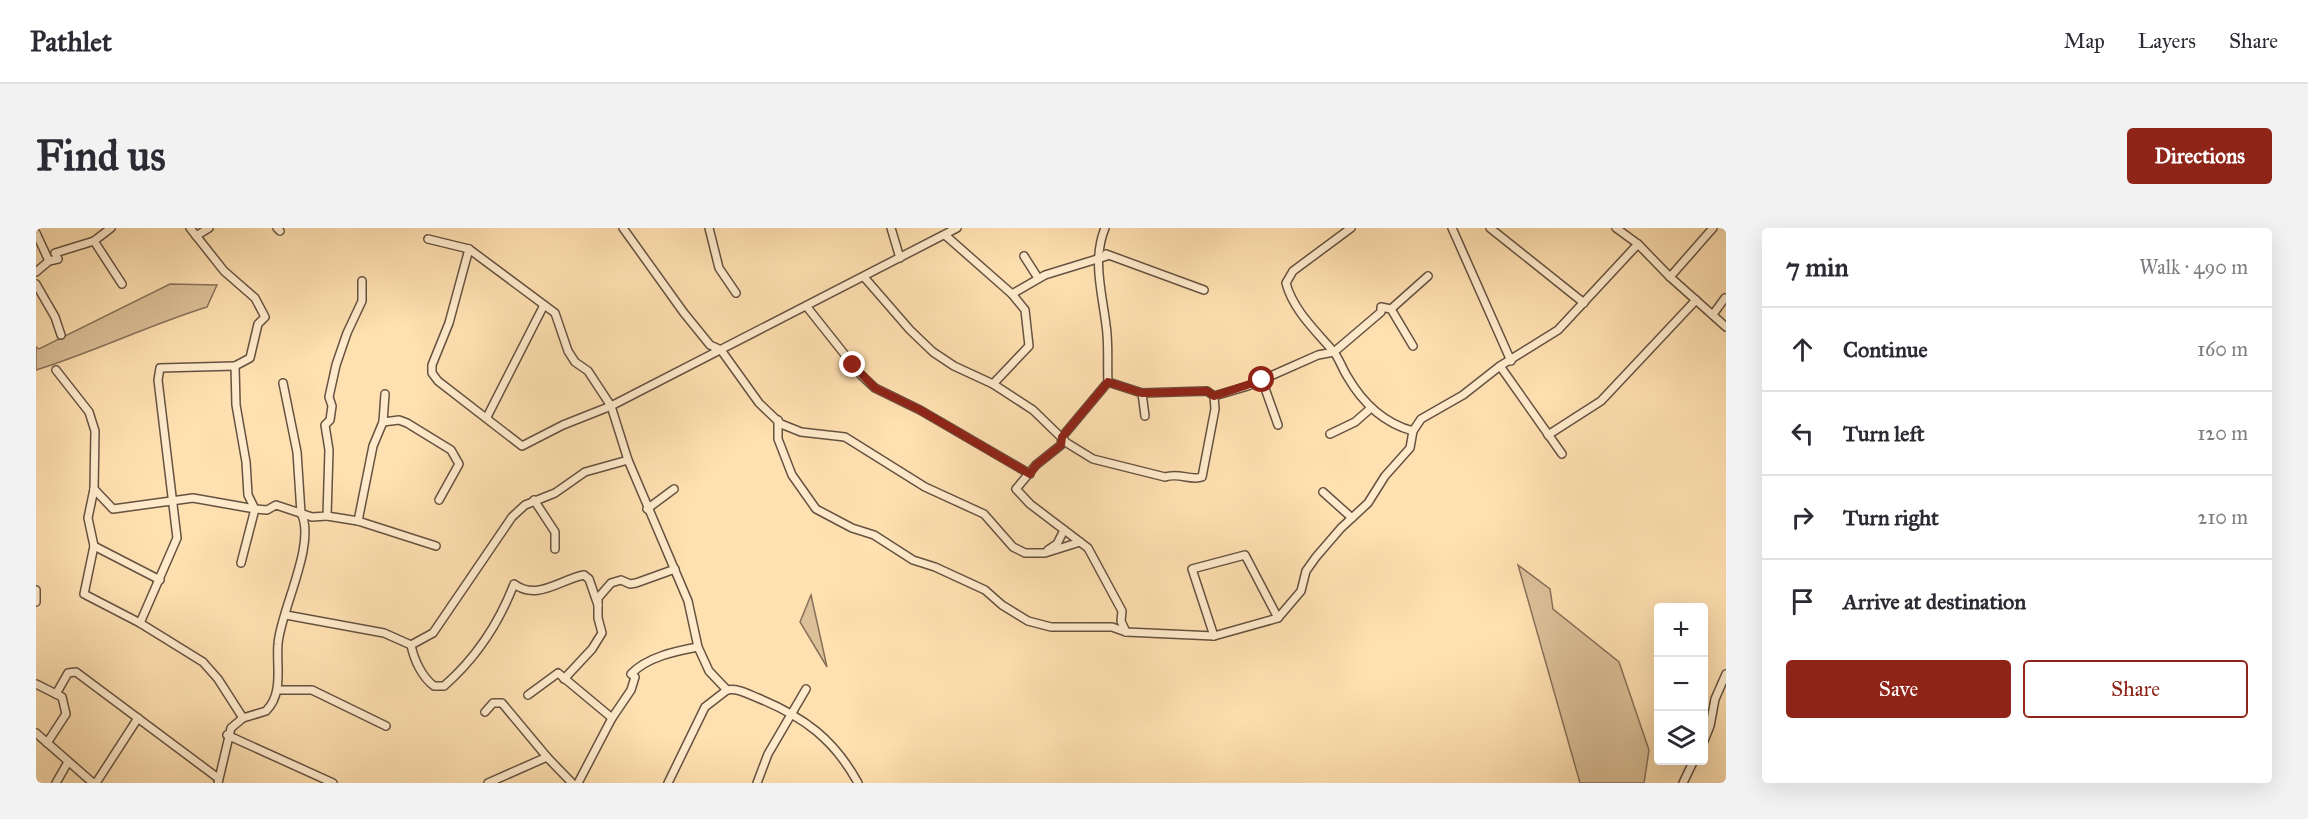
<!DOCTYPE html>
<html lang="en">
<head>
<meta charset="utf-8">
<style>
	:root { --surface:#fff; --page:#f2f2f3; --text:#2b2b33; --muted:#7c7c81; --line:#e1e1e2; --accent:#8f2418 }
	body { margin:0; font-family:"IM FELL Great Primer",serif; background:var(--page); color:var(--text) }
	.controls { position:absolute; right:18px; bottom:18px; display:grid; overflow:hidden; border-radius:6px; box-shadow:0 6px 24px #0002 }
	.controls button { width:54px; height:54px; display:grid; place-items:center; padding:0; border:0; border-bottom:2px solid var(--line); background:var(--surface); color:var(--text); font:30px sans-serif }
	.stop { position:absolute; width:18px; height:18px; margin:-14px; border:4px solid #8f2418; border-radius:50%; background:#fff }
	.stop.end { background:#8f2418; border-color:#fff; box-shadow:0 2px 6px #0008 }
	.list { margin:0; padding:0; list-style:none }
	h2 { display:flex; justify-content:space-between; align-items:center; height:78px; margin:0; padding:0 24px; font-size:26px }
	h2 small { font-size:20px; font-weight:400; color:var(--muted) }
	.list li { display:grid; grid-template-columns:39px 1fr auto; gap:18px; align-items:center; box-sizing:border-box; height:84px; padding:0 24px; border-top:2px solid var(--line) }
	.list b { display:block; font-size:22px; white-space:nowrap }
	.list em { font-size:20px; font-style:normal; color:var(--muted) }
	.actions { display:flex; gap:12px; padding:18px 24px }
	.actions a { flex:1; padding:14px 0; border:2px solid var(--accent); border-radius:6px; text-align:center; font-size:21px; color:var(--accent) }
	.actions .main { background:var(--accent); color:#fff }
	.icon { flex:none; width:33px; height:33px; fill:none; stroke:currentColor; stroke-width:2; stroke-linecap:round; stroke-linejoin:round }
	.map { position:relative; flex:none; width:1690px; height:555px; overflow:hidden; border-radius:6px }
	header { display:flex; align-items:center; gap:36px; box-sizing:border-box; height:84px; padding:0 30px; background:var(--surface); border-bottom:2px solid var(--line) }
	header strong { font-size:28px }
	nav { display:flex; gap:33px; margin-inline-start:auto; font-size:21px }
	.intro { display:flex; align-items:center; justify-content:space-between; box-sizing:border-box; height:144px; padding:0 36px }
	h1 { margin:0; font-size:42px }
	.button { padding:15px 27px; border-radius:6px; background:var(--accent); color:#fff; font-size:21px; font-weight:700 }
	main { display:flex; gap:36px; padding:0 36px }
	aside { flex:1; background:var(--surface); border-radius:6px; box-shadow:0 6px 24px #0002 }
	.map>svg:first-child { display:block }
</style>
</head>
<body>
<header>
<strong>Pathlet</strong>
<nav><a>Map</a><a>Layers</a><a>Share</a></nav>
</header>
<div class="intro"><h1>Find us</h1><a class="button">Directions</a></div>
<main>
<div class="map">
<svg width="1690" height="555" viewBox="0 0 1690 555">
	<rect width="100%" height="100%" fill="#ffe0b1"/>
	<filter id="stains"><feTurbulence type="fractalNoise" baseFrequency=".00333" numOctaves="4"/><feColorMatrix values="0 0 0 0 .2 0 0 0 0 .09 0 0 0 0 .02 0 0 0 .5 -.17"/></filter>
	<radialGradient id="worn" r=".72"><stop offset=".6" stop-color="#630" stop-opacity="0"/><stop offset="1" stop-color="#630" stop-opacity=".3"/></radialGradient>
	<g fill="#dcc098" stroke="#87715a" stroke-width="1.5">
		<path d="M134,56L181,57L171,79C113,97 58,124 0,142V119L3,121Z"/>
		<path d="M1482,337L1514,361L1517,381L1583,434L1613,522L1608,555H1544Z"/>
		<path d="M775,367L791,439L764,394Z"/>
	</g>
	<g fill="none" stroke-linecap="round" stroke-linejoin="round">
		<defs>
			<g id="street">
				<path d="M154,0L188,43L219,70L229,89L222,96L214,130L199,138L200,177L210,234L212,267L219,281L231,282L240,277L276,289L291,288L293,222L289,197L294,192L296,178L293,169L300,137L311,105L326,73V53"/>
				<path d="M241,0L244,3"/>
				<path d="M587,0L648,85L674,117L685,122L723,175L745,196L765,204L809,209L889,259L948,286L977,319L989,325H1009L1044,314"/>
				<path d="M673,0L683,40L700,65"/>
				<path d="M855,0L864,30"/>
				<path d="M1069,0C1056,32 1066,64 1070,97C1073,116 1071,136 1072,154L1026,209L1025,217L1000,237L980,261L994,276L1052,320L1086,383L1085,393L1090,404"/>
				<path d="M1315,0L1257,43L1250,55C1257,82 1280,103 1297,123C1303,130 1306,140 1311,148C1326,174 1347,195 1377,203"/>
				<path d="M1416,0L1475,133"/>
				<path d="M1454,0L1548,75"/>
				<path d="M1580,0L1602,16L1634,49L1690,99"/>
				<path d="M0,5L13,33"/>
				<path d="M909,7L976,66L1009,47L1071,28"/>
				<path d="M160,8L173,0"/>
				<path d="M392,11L433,21L519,85L532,123L539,134L552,143L575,178L592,232L652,373L662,419L673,443L691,462C702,460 712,466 722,470C768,489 798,511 822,555"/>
				<path d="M58,13L86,56"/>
				<path d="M433,21L413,95L396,137V145L402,153L486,218L527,197L575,178L921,0"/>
				<path d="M1070,26L1168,62"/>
				<path d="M988,28L1002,50"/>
				<path d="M0,44L13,33L22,31L19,25L58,13L75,0"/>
				<path d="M828,49L874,102L897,124L918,138L957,156L997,182L1031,215L1057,231L1129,249C1143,244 1154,253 1166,249L1179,181L1178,168L1171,163L1106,165L1072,154"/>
				<path d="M1634,49L1677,0"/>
				<path d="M0,56L19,89L25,107"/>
				<path d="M771,79L825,147L839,160L884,182L994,246"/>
				<path d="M1355,81L1392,48"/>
				<path d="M1678,85L1689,70"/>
				<path d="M199,138L124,140L122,152L141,310L104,395L167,434L182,451L207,490"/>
				<path d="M1464,138L1526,226"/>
				<path d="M20,142L53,184L59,203L58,261L52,290L58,318L48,366L104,395"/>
				<path d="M1226,152L1242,197"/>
				<path d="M957,156L993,118L989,82L976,66"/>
				<path d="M1106,165L1109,188"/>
				<path d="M1178,168L1212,158L1282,127L1298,124L1345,84V79L1355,81L1377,118"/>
				<path d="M451,189L508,77"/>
				<path d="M742,192V211L756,247L780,281L816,300L838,307L877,332L899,339L949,362L966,377L992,393L1015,399H1076L1090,404L1178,408L1242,390L1265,363L1270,343L1280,329L1305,300L1332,275L1349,248L1374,220L1377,203L1385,191L1427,167L1464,138L1522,102L1602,16"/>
				<path d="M347,194L363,192L371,195L415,222L423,236L403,272"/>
				<path d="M1294,206L1319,194L1335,180"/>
				<path d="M1512,207L1565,173L1660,72"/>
				<path d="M58,261L77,281L157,270L219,281L205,335"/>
				<path d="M1287,264L1316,290"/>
				<path d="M498,272L519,304V321"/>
				<path d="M611,281L638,261"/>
				<path d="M291,288L322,293L337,218L347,194L349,166"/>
				<path d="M322,293L400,318"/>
				<path d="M58,318L124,352"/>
				<path d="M1012,322L1021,316L1028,302"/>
				<path d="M0,362V374"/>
				<path d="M250,387L348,405L375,417L397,405L476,289L489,277L519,265L549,244L592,232"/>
				<path d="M1178,408L1156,341L1209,327L1242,390"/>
				<path d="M375,417C378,432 386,449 398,458H408C440,430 463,395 478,356C501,373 523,352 548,347L553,351L562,377"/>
				<path d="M528,451L556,421L566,405L562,390V370L575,355L585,352L594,356L600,355L639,341"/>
				<path d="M0,456L20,466L32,445L40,444L182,550"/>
				<path d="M241,462H276L350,498"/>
				<path d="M492,467L522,445L576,490"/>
				<path d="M449,484L457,475H466L511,529L536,555"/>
				<path d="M0,505L57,555"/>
				<path d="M191,507L297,555"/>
				<path d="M1668,513L1674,498L1679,471L1690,446"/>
				<path d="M11,515L30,486L26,469L20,466"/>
				<path d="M20,555L32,534"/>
				<path d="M60,555L102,490"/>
				<path d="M182,555L195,500L207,490L230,483C248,465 240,438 242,416C244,384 281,315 265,285L261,224L247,155"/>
				<path d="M452,555L511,529"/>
				<path d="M542,555L576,490L595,462L599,449L595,446C611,429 640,423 662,419"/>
				<path d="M632,555L669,479L691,462"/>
				<path d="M721,555L732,526L770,461"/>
				<path d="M1647,555L1658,532"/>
			</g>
		</defs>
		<use href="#street" stroke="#655241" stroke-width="10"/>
		<use href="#street" stroke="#ffebcc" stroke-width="7"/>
	</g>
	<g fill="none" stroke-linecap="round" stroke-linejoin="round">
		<path stroke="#8f2418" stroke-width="8" d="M817,137L839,160L884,182L994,246L1000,237L1025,217L1026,209L1072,154L1106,165L1171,163L1178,168L1226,152"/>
	</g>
	<rect width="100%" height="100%" filter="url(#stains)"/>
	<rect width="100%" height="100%" fill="url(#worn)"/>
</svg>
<div class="controls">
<button>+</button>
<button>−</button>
<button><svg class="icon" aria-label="layers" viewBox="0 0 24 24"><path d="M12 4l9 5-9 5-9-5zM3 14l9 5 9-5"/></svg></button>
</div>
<div class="stop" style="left:1226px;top:152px"></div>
<div class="stop end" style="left:817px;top:137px"></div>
</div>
<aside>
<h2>7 min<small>Walk · 490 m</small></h2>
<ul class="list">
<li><svg class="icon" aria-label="ahead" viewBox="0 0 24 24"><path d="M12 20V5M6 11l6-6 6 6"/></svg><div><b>Continue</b></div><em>160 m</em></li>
<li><svg class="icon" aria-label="left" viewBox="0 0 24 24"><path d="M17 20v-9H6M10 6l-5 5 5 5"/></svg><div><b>Turn left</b></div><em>120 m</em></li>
<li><svg class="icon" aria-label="right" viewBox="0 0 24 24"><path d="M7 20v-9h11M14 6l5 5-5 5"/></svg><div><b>Turn right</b></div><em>210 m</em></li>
<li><svg class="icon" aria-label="arrive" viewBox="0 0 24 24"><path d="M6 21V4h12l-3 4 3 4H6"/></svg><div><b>Arrive at destination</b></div></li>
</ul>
<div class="actions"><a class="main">Save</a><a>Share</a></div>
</aside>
</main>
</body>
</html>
